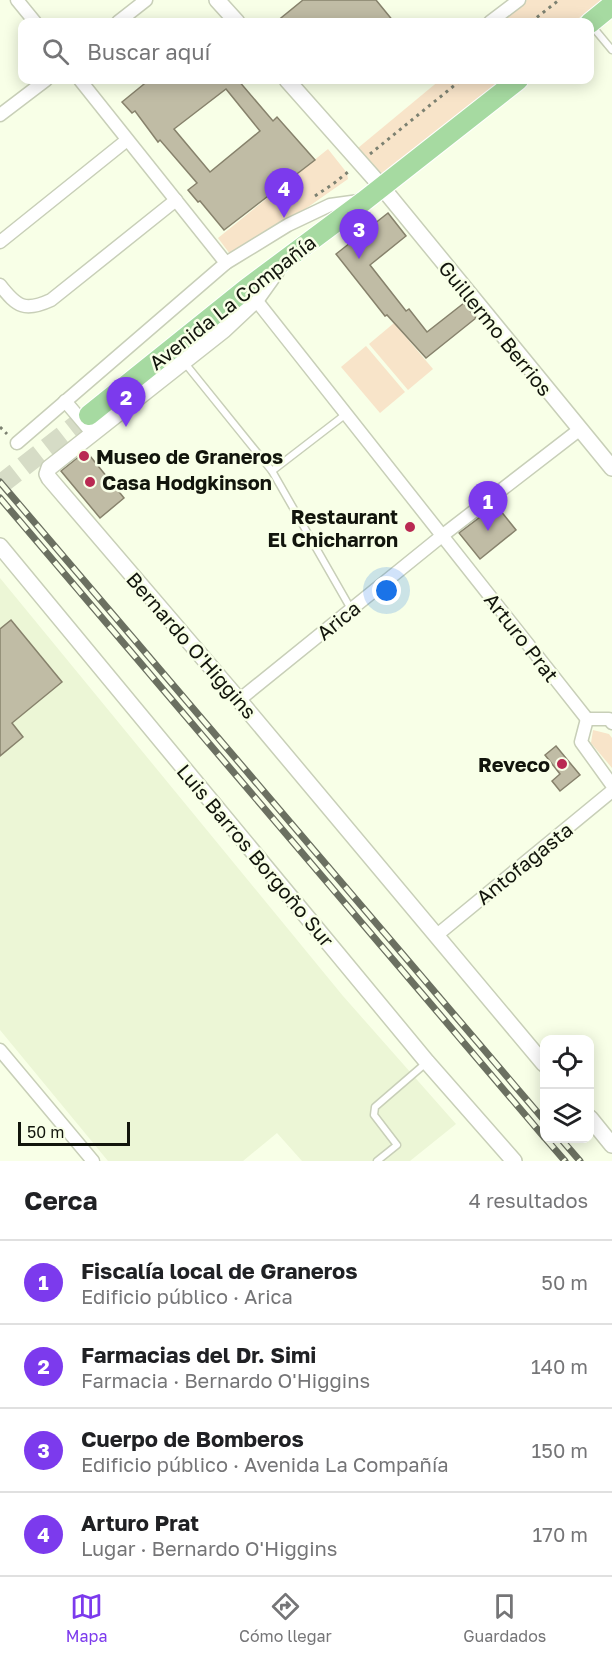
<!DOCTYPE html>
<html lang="es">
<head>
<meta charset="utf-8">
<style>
	:root { --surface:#fff; --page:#f6f6f6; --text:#202124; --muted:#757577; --line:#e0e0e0; --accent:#7c3aed }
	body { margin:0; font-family:"Golos Text",sans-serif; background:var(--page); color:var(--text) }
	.controls { position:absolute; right:18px; bottom:18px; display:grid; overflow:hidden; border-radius:12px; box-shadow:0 3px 15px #0003 }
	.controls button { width:54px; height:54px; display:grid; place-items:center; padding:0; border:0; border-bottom:2px solid var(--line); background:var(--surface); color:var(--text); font:30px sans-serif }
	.scale { position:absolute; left:18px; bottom:15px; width:112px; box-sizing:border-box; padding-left:6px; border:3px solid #12150c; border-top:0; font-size:16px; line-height:21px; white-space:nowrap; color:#12150c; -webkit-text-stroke:4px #f8ffe7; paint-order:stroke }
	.you { position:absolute; left:387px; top:591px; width:21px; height:21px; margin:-15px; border:4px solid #fff; border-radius:50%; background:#1a73e8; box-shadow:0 0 0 9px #1a73e833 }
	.badge { display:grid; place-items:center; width:39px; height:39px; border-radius:50%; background:var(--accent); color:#fff; font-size:20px; font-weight:700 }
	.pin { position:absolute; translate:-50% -50px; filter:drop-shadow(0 2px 3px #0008) }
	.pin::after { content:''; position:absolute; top:32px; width:21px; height:18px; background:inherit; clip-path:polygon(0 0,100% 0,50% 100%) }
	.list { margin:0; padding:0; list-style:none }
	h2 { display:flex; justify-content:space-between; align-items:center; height:78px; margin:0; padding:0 24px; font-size:26px }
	h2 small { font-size:20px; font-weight:400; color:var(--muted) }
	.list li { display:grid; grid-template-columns:39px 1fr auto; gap:18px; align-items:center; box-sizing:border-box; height:84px; padding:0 24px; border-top:2px solid var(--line) }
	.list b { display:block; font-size:22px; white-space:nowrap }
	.list p { margin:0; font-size:20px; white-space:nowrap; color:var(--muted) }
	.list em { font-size:20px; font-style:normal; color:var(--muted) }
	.icon { flex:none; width:33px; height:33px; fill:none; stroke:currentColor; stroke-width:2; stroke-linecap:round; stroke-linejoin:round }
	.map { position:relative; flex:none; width:612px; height:1161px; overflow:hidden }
	.search { position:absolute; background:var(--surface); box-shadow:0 3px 15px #0003; left:18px; right:18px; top:18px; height:66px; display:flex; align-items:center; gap:15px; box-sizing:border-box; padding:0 21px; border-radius:12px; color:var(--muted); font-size:22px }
	.sheet { height:414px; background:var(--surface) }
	nav { display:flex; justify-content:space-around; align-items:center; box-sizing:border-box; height:84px; border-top:2px solid var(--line); background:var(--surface); font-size:16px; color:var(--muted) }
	nav a { display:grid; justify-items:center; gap:3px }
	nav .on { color:var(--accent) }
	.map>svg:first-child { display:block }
</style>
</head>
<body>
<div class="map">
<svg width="612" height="1161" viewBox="0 0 612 1161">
	<rect width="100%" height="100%" fill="#f8ffe7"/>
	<path fill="#ecf6d6" d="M0,578L343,996L456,1124L410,1161H302L277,1133L243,1161H108L0,1030Z"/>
	<g fill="#f8e4c9">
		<path d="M527,0H602L574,22H500Z"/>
		<path d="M440,80H503L383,177L358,148Z"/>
		<path d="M328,149L347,173L348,179L288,221L238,248L230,254L218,238Z"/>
		<path d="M394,323L433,369L408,390L369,344Z"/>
		<path d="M366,346L405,392L380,413L341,367Z"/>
		<path d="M593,730L609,734L612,738V768L591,743Z"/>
	</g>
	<g fill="#c0bca5" stroke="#87826c" stroke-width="1.5" fill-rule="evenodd">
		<path d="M303,0H376L394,22H276Z"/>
		<path d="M149,80H238L273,121L277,117L315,160L224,230L200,201L198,202L188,190L197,183L160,140L158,142L135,111L132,113L122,102ZM226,89L260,131L210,172L174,129Z"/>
		<path d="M388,213L406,236L370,265L406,311L409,309L427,332L464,303L476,318L426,358L387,315L385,316L336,254Z"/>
		<path d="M86,451L124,498L100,518L61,471Z"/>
		<path d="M496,505L516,530L480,559L459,533Z"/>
		<path d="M11,620L62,682L12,723L23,737L0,756V629Z"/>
		<path d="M556,746L580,775L560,791L552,781L560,774L545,755Z"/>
	</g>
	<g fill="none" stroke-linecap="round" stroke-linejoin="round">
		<path stroke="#d6dcc6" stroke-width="20" stroke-dasharray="20 10" stroke-linecap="butt" d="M0,485L89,415"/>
		<defs>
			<g id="service">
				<path d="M592,26L612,50"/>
				<path d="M184,362L272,471L351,609"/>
				<path d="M272,471L346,414"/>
				<path d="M377,1161L397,1145L374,1115L375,1107L426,1063"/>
			</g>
			<g id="minor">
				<path d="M17,0L35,22"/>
				<path d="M118,22L146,0"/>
				<path d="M490,22L519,0"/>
				<path d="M80,80L226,263"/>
				<path d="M0,115L46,80"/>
				<path d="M0,242L127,140"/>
				<path d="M0,285C17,307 25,312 51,300L176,200"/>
				<path d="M256,300L587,719"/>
				<path d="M65,401L93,434"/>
				<path d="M17,443L226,263L288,225L330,205L359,201"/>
				<path d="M239,700L443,535L579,430"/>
				<path d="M587,719L581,742L612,785"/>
				<path d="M587,719H609L612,723"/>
				<path d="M437,935L612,791"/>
				<path d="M0,1050L93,1161"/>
			</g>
			<g id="tertiary">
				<path d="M217,0L237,22"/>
				<path d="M287,80L381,186L612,468"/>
				<path d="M276,272L256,300L224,330L49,468L47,474L49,478L239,700L544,1064"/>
				<path d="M0,546L427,1062L514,1161"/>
				<path d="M590,1118L612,1145"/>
			</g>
			<g id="primary">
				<path d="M590,23L612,5"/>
				<path d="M89,415L246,289L364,201L518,80"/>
			</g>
		</defs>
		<use href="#service" stroke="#c8cfb8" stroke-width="9"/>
		<use href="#minor" stroke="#c8cfb8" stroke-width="15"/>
		<use href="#tertiary" stroke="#c8cfb8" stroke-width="18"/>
		<use href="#primary" stroke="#fff" stroke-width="22"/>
		<g stroke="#7c8171" stroke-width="3" stroke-dasharray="3 4.5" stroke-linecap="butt">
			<path d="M531,22L559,0"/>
			<path d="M370,154L461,80"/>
			<path d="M315,196L333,184L348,172"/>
			<path d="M0,427L7,434"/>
		</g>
		<use href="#service" stroke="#fff" stroke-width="6"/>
		<use href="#minor" stroke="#fff" stroke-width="12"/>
		<use href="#tertiary" stroke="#fff" stroke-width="15"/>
		<use href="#primary" stroke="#a6daa1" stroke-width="20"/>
		<defs>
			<g id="rail">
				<path d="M0,482L544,1120"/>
				<path d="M0,498L544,1137"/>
				<path d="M545,1138L565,1161"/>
				<path d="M560,1138L580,1161"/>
			</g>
		</defs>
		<use href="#rail" stroke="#6b7061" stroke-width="7"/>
		<use href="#rail" stroke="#f8ffe7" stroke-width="4.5" stroke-dasharray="14" stroke-linecap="butt"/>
	</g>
	<g fill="#b92952" stroke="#f8ffe7" stroke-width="2">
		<circle cx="84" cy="456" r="6"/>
		<circle cx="90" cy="482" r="6"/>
		<circle cx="410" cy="527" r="6"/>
		<circle cx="562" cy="764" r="6"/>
	</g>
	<g text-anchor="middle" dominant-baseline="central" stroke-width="5" stroke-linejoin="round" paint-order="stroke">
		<g font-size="20" fill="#12150c" stroke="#f8ffe7">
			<text transform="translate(232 302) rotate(-38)">Avenida La Compañía</text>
			<text transform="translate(496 328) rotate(51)">Guillermo Berrios</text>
			<text transform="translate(338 620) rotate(-39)">Arica</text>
			<text transform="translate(522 637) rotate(52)">Arturo Prat</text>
			<text transform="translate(192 645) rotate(49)">Bernardo O'Higgins</text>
			<text transform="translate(256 855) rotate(50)">Luis Barros Borgoño Sur</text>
			<text transform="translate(524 863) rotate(-39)">Antofagasta</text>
		</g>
		<g font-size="20" font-weight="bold" fill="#12150c" stroke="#f8ffe7" text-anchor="start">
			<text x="96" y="456">Museo de Graneros</text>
			<text x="102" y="482">Casa Hodgkinson</text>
			<text x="398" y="516" text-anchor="end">Restaurant<tspan x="398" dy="23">El Chicharron</tspan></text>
			<text x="550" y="764" text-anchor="end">Reveco</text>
		</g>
	</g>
</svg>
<div class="controls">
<button><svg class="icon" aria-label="locate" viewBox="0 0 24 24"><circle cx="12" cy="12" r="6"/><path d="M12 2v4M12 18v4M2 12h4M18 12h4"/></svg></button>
<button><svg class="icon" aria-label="layers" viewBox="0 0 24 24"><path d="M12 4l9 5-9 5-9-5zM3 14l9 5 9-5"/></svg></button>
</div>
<div class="scale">50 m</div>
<div class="you"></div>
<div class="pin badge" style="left:488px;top:531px">1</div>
<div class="pin badge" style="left:126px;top:427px">2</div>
<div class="pin badge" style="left:359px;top:259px">3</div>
<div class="pin badge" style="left:284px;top:218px">4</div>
<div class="search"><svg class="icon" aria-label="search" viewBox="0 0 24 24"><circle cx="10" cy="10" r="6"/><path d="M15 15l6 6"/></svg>Buscar aquí</div>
</div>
<section class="sheet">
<h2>Cerca<small>4 resultados</small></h2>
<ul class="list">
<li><span class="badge">1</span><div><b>Fiscalía local de Graneros</b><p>Edificio público · Arica</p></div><em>50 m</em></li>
<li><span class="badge">2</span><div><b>Farmacias del Dr. Simi</b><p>Farmacia · Bernardo O'Higgins</p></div><em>140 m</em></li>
<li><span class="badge">3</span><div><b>Cuerpo de Bomberos</b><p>Edificio público · Avenida La Compañía</p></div><em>150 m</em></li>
<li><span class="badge">4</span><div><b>Arturo Prat</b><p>Lugar · Bernardo O'Higgins</p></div><em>170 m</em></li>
</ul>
</section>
<nav>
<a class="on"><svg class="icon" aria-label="map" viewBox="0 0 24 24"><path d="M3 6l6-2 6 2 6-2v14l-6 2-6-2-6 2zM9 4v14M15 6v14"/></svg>Mapa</a>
<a><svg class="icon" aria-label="directions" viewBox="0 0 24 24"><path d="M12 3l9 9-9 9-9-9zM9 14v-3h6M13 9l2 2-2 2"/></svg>Cómo llegar</a>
<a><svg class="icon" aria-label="saved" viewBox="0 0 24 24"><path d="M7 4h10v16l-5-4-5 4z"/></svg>Guardados</a>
</nav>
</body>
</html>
